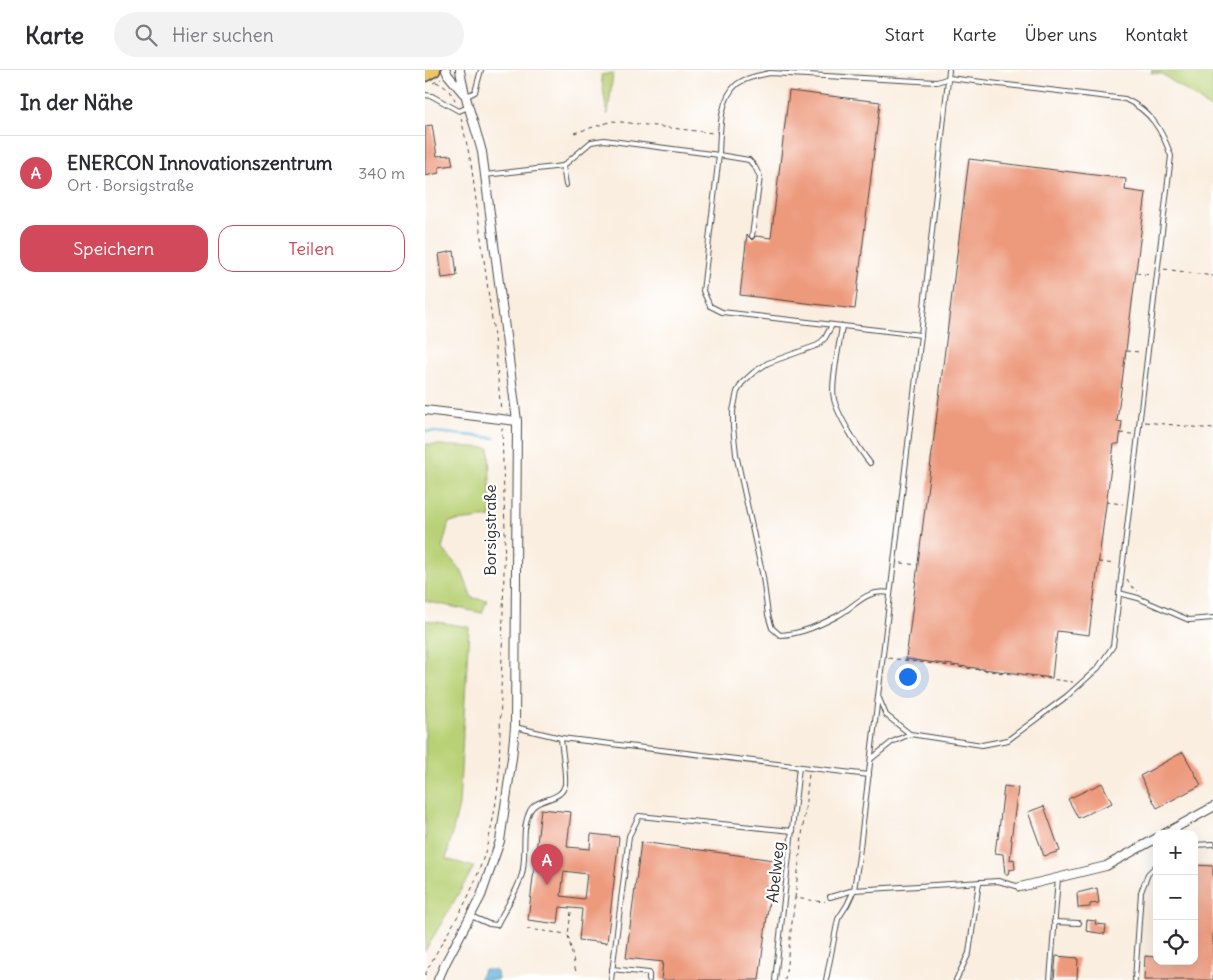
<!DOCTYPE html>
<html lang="de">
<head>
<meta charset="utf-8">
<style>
	:root { --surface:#fff; --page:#f2f2f3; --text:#2b2b33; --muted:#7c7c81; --line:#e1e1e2; --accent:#d1495b }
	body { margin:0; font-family:Delius,sans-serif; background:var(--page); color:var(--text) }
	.controls { position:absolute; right:15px; bottom:15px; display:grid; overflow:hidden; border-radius:10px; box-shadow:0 5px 20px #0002 }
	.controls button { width:45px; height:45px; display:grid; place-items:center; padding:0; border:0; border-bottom:1px solid var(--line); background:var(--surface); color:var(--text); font:25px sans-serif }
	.you { position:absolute; left:482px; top:606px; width:18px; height:18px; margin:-12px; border:4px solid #fff; border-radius:50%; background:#1a73e8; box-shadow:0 0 0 8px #1a73e833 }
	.badge { display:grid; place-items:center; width:32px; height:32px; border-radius:50%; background:var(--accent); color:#fff; font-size:16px; font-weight:700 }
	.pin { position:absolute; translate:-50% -41px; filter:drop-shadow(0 1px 2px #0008) }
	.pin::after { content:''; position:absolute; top:26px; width:18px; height:15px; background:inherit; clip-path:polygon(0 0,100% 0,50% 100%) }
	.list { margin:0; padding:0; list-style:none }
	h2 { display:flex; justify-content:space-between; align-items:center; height:65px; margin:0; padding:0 20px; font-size:21px }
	h2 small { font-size:16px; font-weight:400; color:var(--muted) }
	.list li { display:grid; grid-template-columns:32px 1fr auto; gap:15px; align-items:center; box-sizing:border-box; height:75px; padding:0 20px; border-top:1px solid var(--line) }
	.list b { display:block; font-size:19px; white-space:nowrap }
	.list p { margin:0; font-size:16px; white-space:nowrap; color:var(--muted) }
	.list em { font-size:16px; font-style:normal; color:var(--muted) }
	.actions { display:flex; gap:10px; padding:15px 20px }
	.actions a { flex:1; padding:11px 0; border:1px solid var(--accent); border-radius:15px; text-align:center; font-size:18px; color:var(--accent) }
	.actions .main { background:var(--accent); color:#fff }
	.icon { flex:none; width:28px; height:28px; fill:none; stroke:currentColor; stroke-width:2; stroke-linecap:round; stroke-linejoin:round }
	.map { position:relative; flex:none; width:788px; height:910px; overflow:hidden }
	header { display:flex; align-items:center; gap:30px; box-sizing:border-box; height:70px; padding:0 25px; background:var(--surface); border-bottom:1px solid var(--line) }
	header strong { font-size:24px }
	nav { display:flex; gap:28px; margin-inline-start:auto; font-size:18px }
	.search { width:350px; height:45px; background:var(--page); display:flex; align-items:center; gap:12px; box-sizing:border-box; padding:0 18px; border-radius:28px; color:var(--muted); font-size:19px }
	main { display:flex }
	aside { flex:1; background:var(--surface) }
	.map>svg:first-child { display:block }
</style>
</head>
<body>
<header>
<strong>Karte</strong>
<div class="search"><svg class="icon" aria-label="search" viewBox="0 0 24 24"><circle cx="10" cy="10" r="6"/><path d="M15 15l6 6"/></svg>Hier suchen</div>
<nav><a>Start</a><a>Karte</a><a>Über uns</a><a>Kontakt</a></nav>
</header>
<main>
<aside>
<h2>In der Nähe<small></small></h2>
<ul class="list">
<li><span class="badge">A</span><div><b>ENERCON Innovationszentrum</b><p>Ort · Borsigstraße</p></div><em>340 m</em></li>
</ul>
<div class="actions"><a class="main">Speichern</a><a>Teilen</a></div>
</aside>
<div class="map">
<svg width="788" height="910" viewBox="0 0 788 910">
	<rect width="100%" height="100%" fill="#fff"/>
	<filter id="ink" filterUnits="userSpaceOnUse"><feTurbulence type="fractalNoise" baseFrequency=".02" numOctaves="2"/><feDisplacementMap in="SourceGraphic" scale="10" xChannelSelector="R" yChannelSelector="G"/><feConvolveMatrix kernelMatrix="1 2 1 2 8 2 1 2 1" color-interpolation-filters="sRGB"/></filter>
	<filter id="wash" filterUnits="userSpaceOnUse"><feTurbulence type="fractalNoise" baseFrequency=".0096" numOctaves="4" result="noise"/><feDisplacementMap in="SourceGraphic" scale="20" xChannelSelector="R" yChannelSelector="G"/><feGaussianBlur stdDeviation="1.12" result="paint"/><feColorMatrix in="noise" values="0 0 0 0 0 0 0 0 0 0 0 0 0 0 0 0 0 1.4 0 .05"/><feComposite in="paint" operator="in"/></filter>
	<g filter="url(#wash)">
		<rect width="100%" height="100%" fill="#faeee0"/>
		<g fill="#b9d176" stroke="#727e50">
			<path d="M727,0H788V40L737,4L726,3Z"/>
			<path d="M188,3L183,44H182L176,5Z"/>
			<path d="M0,374L64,378L66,447L24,452L17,478L37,502L47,528L62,530L57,543L0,531Z"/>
			<path d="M0,550L44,557L34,735L21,789L49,797L0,881Z"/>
		</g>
		<path fill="#60b4dc" stroke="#467084" d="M58,900H69L72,902L73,910H54Z"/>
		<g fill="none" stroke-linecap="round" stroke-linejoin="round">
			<path stroke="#60b4dc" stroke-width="2.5" d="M0,361L69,368"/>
		</g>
		<g id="blocks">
			<g fill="#ed997b" fill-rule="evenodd">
				<path d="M364,21L455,32L430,239L315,225L322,165L327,170L331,166L346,168Z"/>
				<path d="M7,55L12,86L26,85L28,95L14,97V103L0,106V56Z"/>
				<path d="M544,89L701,109L700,120L721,123L692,351L697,352L694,374H689L664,565L632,561L627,608L481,589Z"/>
				<path d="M29,181L32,206L17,208L14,184Z"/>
				<path d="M758,682L776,715L732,738L715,706Z"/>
				<path d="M677,713L687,733L653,748L643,729Z"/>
				<path d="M579,716L593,718L586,770H587L585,790L589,789L590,799L584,800L583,804H580L578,784L570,783L572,768L573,769Z"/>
				<path d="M619,736L635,781L619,786L603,742Z"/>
				<path d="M116,739L146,742L142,777L165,779L166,764L194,767L182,873L154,870L157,839L135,837L133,854L103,850ZM139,801L162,804L159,829L136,826Z"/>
				<path d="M216,772L349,790L334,910H236L238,892L201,888Z"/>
				<path d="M769,795L788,796V910H719L720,886L732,887V891H769Z"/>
				<path d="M672,818L674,833L665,834V837L653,838L652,823Z"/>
				<path d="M662,850L671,851L670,854L681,855L680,864L661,861Z"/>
				<path d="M631,886L653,888L652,910H629Z"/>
			</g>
		</g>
	</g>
	<g filter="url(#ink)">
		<use href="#blocks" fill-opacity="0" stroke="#4a4846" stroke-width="1"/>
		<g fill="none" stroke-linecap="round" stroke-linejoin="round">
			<defs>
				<g id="lane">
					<path d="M0,25L7,26L34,41L43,37"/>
					<path d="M40,27L50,22L56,0"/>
					<path d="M138,96L141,115"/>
					<path d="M60,105L138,96L166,72L179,70L294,85L278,221L285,236L297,242L496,265"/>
					<path d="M327,166L335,107L330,97L324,90L294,85C295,63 294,29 312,14C321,7 335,5 345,3L512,12L524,8L700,29C726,41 737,60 746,86L688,576L673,598L642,626L583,670L557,675L485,664L461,645L453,626"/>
					<path d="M407,255L400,268L393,275L343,293L329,302L317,313L312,322L308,341V357L311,384L338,507L343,545L347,558L355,565C377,564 395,555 414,545C433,534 441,519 465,523"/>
					<path d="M417,256C415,273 405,314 409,329C412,344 435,381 445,393"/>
					<path d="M694,523L713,528L764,550L788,548"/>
					<path d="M90,657L136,668L444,705"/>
					<path d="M446,689L467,672L485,664"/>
					<path d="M769,775L788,774"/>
					<path d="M405,827L429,820L573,811L595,817"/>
					<path d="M46,846L64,854L72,855C80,838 92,823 97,804C102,784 96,761 104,743C110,726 137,733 140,714C141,701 137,681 136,668"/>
					<path d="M629,852L654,853"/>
					<path d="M187,899L224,903V910"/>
					<path d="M186,910L204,766L214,746L368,761"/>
					<path d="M350,910L374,697"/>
					<path d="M401,910L413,849L422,835L429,820L434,786L496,265L524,0"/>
					<path d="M531,910L544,883L554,812"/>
					<path d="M625,910L633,808"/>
					<path d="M710,910L716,822L723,804L732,795"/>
				</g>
				<g id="street">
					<path d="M21,0L23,5L38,23"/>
					<path d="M0,340L92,351"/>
					<path d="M739,764L788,737"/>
					<path d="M595,817L681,796L732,768"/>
					<path d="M13,910L21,892L56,826L75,771L87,688L90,657L92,351L57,82C50,55 39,28 35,0"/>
				</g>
				<path id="primary" d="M0,5L9,0"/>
			</defs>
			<use href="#lane" stroke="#4a4846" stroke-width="6"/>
			<use href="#street" stroke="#4a4846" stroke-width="10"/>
			<use href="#primary" stroke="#4a4846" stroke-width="15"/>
			<g stroke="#4a4846" stroke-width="1" stroke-dasharray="4 4" stroke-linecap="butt">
				<path d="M11,12C21,16 27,23 31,32"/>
				<path d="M8,13L16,9"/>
				<path d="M36,48L46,93L68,257L76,341"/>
				<path d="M149,63L188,51L288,63"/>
				<path d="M739,199L788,206"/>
				<path d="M711,203L725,205"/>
				<path d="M701,281L716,282"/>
				<path d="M720,352L788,359"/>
				<path d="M695,363L707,364"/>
				<path d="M681,432L698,434"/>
				<path d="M674,492L690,494"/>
				<path d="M476,493L493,495"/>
				<path d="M702,509L706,516L713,521"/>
				<path d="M463,588L648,612"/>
				<path d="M370,828L384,704"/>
				<path d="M146,842L143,865L151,902"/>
				<path d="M102,859L142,864"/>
				<path d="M0,905C12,879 28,856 41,831C61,790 70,750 74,705L80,461L77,358"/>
				<path d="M360,910L370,828L398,832L400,831"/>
			</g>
			<use href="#lane" stroke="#fff" stroke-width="4"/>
			<use href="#street" stroke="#fff" stroke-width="8"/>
			<use href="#primary" stroke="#edc569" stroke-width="12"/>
		</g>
	</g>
	<g text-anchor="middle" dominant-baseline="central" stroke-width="4.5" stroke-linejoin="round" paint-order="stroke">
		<g font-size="16" fill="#2b2b2b" stroke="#fff">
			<text transform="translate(65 460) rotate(-90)">Borsigstraße</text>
			<text transform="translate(350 802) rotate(-84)">Abelweg</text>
		</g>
	</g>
</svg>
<div class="controls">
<button>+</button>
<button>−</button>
<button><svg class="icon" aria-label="locate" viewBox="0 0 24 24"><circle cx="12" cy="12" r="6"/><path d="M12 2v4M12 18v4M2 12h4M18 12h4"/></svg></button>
</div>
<div class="you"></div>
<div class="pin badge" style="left:122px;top:815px">A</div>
</div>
</main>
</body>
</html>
